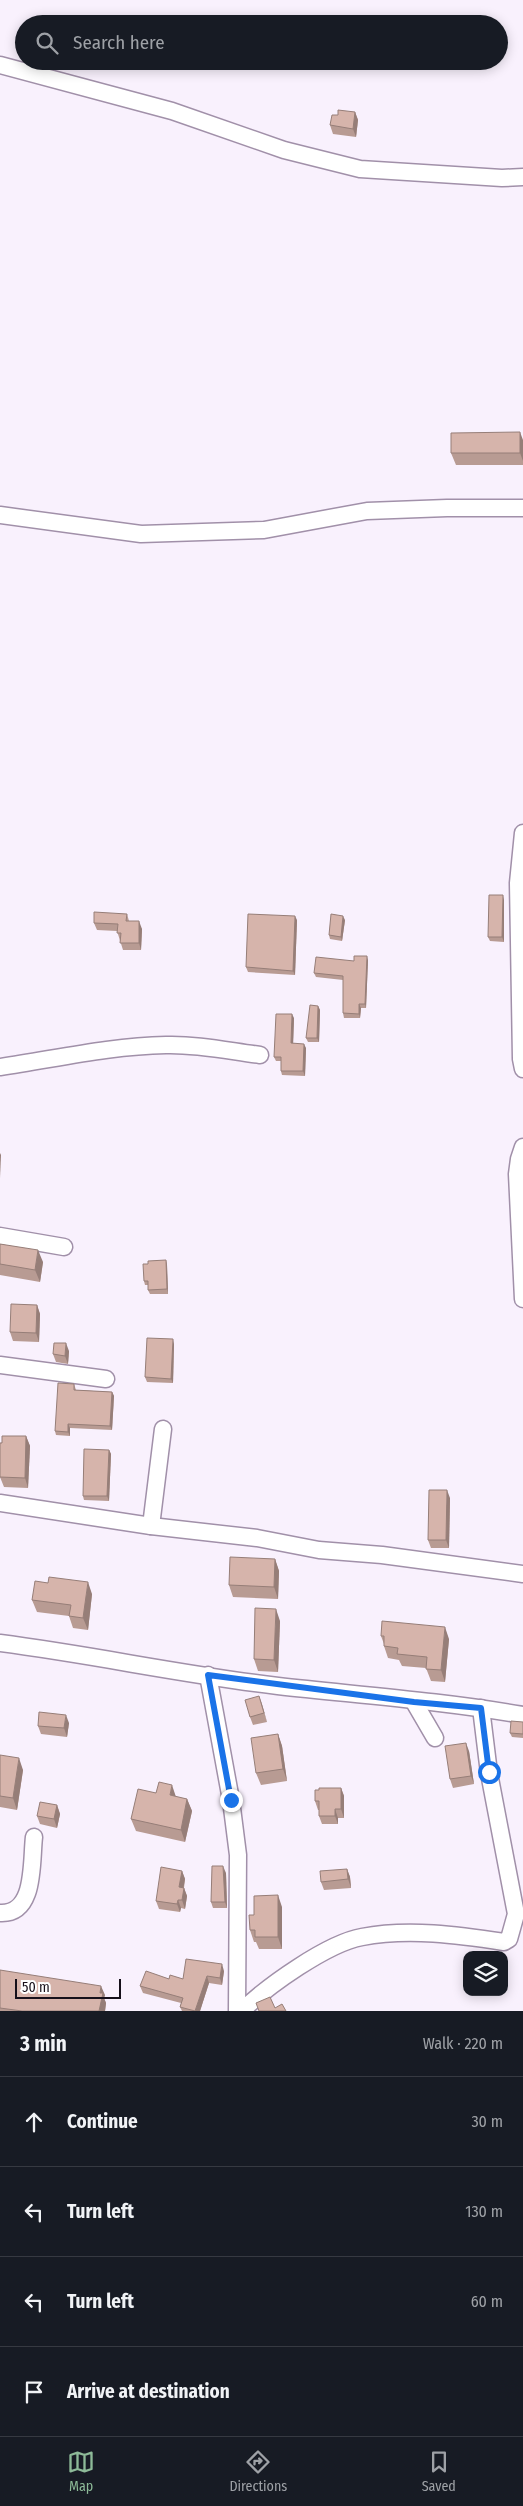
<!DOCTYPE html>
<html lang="en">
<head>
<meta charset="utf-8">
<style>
	:root { --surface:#171b24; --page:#20242c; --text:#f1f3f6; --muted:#9ea1a6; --line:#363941; --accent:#8dba98 }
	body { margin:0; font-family:"Fira Sans Condensed",sans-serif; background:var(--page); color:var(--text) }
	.controls { position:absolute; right:15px; bottom:15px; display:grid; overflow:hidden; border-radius:10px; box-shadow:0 2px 12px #0003 }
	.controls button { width:45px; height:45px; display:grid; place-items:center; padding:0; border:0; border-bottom:1px solid var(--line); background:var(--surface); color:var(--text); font:25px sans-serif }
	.scale { position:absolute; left:15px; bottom:12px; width:106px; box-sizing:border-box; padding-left:5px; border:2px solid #16101a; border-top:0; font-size:14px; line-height:18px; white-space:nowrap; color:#16101a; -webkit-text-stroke:4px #fff; paint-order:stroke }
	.stop { position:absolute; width:15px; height:15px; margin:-11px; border:4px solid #1a73e8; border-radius:50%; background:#fff }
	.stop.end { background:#1a73e8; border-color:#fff; box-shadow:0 1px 5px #0008 }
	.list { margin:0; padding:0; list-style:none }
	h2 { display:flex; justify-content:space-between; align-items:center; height:65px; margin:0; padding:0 20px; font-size:21px }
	h2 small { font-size:16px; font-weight:400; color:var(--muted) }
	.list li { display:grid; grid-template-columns:32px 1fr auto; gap:15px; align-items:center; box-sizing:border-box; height:90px; padding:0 20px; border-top:1px solid var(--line) }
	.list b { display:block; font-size:19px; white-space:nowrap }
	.list em { font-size:16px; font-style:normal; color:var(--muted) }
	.icon { flex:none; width:28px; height:28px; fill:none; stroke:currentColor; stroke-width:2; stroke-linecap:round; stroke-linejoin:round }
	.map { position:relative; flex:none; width:523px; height:2011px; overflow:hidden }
	.search { position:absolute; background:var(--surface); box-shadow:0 2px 12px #0003; left:15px; right:15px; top:15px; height:55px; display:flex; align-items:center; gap:12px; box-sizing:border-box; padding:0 18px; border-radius:28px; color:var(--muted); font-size:19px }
	.sheet { height:425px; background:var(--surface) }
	nav { display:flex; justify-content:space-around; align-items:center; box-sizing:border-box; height:70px; border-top:1px solid var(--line); background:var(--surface); font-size:14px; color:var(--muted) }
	nav a { display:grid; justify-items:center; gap:2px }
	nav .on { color:var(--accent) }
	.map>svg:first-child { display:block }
</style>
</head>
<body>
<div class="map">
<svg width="523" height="2011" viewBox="0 0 523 2011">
	<rect width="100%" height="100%" fill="#f9f1fd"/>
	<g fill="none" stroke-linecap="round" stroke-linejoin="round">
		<defs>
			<g id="minor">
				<path d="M0,65L172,111L284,150L360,169L502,178L523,177"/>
				<path d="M0,515L141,534L264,530L367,511L447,508H523"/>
				<path d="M523,833L518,883L521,1059L523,1069"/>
				<path d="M0,1067C55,1059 110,1046 166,1045C197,1044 229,1051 260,1055"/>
				<path d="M523,1147L519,1159L517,1174L523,1299"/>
				<path d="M0,1236L64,1247"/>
				<path d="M0,1365L106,1379"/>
				<path d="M0,1503L151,1526L257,1538L319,1550L382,1555L523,1574"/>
				<path d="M151,1526L163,1429"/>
				<path d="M0,1643C93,1655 185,1675 278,1686C359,1695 442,1701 523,1715"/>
				<path d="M208,1675L231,1800L238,1855L237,2011"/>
				<path d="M414,1702L435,1738"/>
				<path d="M0,1913C36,1915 31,1862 34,1837"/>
				<path d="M242,2011C267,1986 328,1943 362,1937C408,1928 459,1935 504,1942L509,1939L516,1914L489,1773L481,1708"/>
			</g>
		</defs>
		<use href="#minor" stroke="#a190a9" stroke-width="19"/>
		<use href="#minor" stroke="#fff" stroke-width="16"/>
	</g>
	<g fill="#b89b93">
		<path d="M355,112L358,120L356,137L333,134L330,125L338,115Z"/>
		<path d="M523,440V465H456L451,453Z"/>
		<path d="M504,900V942L490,941L488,937Z"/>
		<path d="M127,914L129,921L142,929L141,950H123L117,931L97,930L94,923Z"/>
		<path d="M297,920L295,975L248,972L246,967Z"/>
		<path d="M345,920L342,941L330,939L329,935Z"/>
		<path d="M368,960L366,1008H361L360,1018H344L343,1013V980L316,977L314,973L354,961Z"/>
		<path d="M318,1006L320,1010L319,1042H308L306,1038Z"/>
		<path d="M294,1018L293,1043L306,1048L305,1076L282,1075L281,1071V1061H276L274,1057Z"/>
		<path d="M0,1244L43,1262L40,1282L0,1275Z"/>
		<path d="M166,1260L167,1265L168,1294H150L148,1290V1285H145L144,1281L148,1264Z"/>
		<path d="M37,1305L40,1314L39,1342L13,1341L10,1332Z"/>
		<path d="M174,1344L173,1383L147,1382L145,1377Z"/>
		<path d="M69,1351L68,1364L56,1362L53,1354Z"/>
		<path d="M74,1384L76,1390L112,1392L114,1396L112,1430L70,1428V1436L56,1435L55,1431Z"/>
		<path d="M26,1436L30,1446L28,1488L4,1487L0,1477V1443Z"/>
		<path d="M109,1450L111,1454L109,1501L84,1500L83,1496Z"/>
		<path d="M450,1498L449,1548H431L428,1540Z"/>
		<path d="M275,1559L279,1571L278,1599L233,1597L229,1585Z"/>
		<path d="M92,1594L88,1630L73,1628L69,1616L37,1612L32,1600Z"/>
		<path d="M280,1621L278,1672L258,1671L254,1659Z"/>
		<path d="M381,1636L449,1639L445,1682L431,1681L426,1668L402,1666L399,1660L388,1658L384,1646V1644Z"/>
		<path d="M259,1696L267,1722L253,1725L250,1717Z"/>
		<path d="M523,1722V1738L512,1737L510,1733Z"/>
		<path d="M69,1723L67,1737L41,1734L38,1726Z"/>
		<path d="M278,1734L282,1746L287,1781L261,1785L256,1773Z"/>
		<path d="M469,1751L474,1784L453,1788L450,1779Z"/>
		<path d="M0,1755L23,1770L17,1810L0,1807Z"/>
		<path d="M341,1788L344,1796V1818H338V1824H322L319,1816V1810H318L315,1801Z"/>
		<path d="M176,1797L187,1799L192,1811L185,1842L136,1831L131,1819Z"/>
		<path d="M57,1805L60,1814L57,1828L40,1824L37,1816Z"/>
		<path d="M347,1869L350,1877L351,1888L324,1890L321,1882Z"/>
		<path d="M182,1871L185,1879L184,1888L187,1896L185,1909L181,1908L180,1912L159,1909L156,1901Z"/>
		<path d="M226,1873L227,1908H213L211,1902Z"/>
		<path d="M282,1907V1949H259L256,1942H254L250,1930L254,1915Z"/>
		<path d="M0,1970L105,1995L104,1998L106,2003L105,2011H0Z"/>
		<path d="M224,1971L222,1985L209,1983L200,2011H182L180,2007L181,2003L143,1993L140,1986L169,1979H183Z"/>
	</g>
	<g fill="#967e78">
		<path d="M355,112L358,120L356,137L353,129Z"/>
		<path d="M520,432L523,440V461L520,453Z"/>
		<path d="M503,895L504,900V942L502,937Z"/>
		<path d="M295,916L297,920L295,975L293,971Z"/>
		<path d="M343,916L345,920L342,941L341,937Z"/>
		<path d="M139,921L142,929L141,950L139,943Z"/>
		<path d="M367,956L368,960L366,1008L365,1004Z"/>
		<path d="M359,1004L361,1008L360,1018L359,1014Z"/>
		<path d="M318,1006L320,1010L319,1042L317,1038Z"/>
		<path d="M292,1014L294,1018L293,1047L291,1043Z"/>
		<path d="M304,1044L306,1048L305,1076L303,1071Z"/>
		<path d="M0,1153L1,1155L0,1178Z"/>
		<path d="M38,1250L43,1262L40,1282L35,1270Z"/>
		<path d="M166,1260L167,1265L168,1294L167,1289Z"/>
		<path d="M37,1305L40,1314L39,1342L36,1333Z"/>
		<path d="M173,1339L174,1344L173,1383L171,1379Z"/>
		<path d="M66,1343L69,1351L68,1364L65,1356Z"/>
		<path d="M112,1392L114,1396L112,1430L110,1426Z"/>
		<path d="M68,1424L70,1428V1436L68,1432Z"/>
		<path d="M26,1436L30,1446L28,1488L25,1478Z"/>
		<path d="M109,1450L111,1454L109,1501L107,1496Z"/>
		<path d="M447,1490L450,1498L449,1548L446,1540Z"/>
		<path d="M275,1559L279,1571L278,1599L274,1587Z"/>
		<path d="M88,1582L92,1594L88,1630L83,1618Z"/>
		<path d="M276,1609L280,1621L278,1672L274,1660Z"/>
		<path d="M445,1627L449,1639L445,1682L441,1670Z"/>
		<path d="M259,1696L262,1704L267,1722L264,1713Z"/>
		<path d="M66,1715L69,1723L67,1737L64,1728Z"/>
		<path d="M278,1734L282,1746L287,1781L283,1769Z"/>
		<path d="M466,1743L469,1751L474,1784L471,1776Z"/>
		<path d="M19,1758L23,1770L17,1810L13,1798Z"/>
		<path d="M172,1785L176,1797L170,1795Z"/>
		<path d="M341,1788L344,1796V1818L341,1809Z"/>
		<path d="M187,1799L192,1811L185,1842L181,1830Z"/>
		<path d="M57,1805L60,1814L57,1828L54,1819Z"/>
		<path d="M335,1809L338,1818V1824L335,1816Z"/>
		<path d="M223,1866L226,1873L227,1908L225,1902Z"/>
		<path d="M347,1869L350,1877L351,1888L348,1879Z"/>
		<path d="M182,1871L185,1879L182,1896L179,1887Z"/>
		<path d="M184,1888L187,1896L185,1909L182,1900Z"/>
		<path d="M278,1895L282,1907V1949L278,1937Z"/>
		<path d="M178,1900L181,1908L180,1912L177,1904Z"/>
		<path d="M222,1964L224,1971L222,1985L220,1978Z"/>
		<path d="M207,1976L209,1983L200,2011H195Z"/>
		<path d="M101,1986L105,1995L104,1998L106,2003L105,2011H99L100,1993Z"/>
	</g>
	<g fill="#d6b4ab" stroke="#967e78">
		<path d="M338,110L355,112L353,129L330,125L332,115H338Z"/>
		<path d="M520,432V453H451V433Z"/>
		<path d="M489,895H503L502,937H488Z"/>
		<path d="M94,912L127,914L126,921H139V943H120L121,933H117L118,924L94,923Z"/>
		<path d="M248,914L295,916L293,971L246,967Z"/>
		<path d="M331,914L343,916L341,937L329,935Z"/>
		<path d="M354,956H367L365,1004H359V1014L343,1013V976L314,973L316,957L354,961Z"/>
		<path d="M310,1005L318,1006L317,1038H306Z"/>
		<path d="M276,1014H292L291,1043L304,1044L303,1071H281V1057H274Z"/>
		<path d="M0,1244L38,1250L35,1270L0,1264Z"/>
		<path d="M166,1260L167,1289L148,1290V1281H144L143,1264H148V1261Z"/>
		<path d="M11,1304L37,1305L36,1333L10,1332Z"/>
		<path d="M147,1338L173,1339L171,1379L145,1377Z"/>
		<path d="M54,1343H66L65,1356L53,1354Z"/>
		<path d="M58,1383L74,1384V1390L112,1392L110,1426L68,1424V1432L55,1431Z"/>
		<path d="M2,1436H26L25,1478L0,1477V1443H2Z"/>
		<path d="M84,1449L109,1450L107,1496H83Z"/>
		<path d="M429,1490H447L446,1540H428Z"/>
		<path d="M230,1557L275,1559L274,1587L229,1585Z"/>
		<path d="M49,1577L88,1582L83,1618L69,1616L71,1605L32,1600L35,1581L48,1583Z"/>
		<path d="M255,1608L276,1609L274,1660L254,1659Z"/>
		<path d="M382,1621L445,1627L441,1670L426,1669L427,1657L397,1654L398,1648L384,1646V1636H381Z"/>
		<path d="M259,1696L264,1713L250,1717L245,1700Z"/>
		<path d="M39,1712L66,1715L64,1728L38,1726Z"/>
		<path d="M511,1721L523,1722V1734L510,1733Z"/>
		<path d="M278,1734L283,1769L256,1773L251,1738Z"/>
		<path d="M466,1743L471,1776L450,1779L445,1746Z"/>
		<path d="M0,1755L19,1758L13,1798L0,1796Z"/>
		<path d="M159,1782L172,1785L170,1795L187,1799L181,1830L131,1819L138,1789L156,1793Z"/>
		<path d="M319,1788H341V1809H335V1816H319V1801H315V1790H319Z"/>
		<path d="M40,1802L57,1805L54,1819L37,1816Z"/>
		<path d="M212,1866H223L225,1902H211Z"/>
		<path d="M161,1867L182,1871L179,1887L184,1888L182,1900H178L177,1904L156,1901Z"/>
		<path d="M347,1869L348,1879L321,1882L320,1871Z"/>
		<path d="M278,1895V1937H255V1930H250L249,1915H254V1896Z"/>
		<path d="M186,1959L222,1964L220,1978L207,1976L195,2011L180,2007L183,1998L140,1986L146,1971L169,1979L170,1975L183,1979Z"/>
		<path d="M0,1970L101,1986L100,1993H103L99,2011H22L0,2008Z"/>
		<path d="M270,1997L275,2008L282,2004L286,2011H259L256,2003Z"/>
	</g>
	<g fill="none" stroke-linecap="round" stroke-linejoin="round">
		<path stroke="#1a73e8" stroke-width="6" d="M231,1800L208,1675L414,1702L481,1708L489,1772"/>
	</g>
</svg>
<div class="controls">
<button><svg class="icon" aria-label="layers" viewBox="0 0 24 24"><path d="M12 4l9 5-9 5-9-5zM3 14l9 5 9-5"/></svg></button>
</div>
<div class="scale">50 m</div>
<div class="stop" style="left:489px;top:1772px"></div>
<div class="stop end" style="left:231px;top:1800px"></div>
<div class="search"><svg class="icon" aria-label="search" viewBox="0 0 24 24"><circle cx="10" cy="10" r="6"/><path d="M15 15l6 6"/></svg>Search here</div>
</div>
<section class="sheet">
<h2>3 min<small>Walk · 220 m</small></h2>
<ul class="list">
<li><svg class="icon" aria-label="ahead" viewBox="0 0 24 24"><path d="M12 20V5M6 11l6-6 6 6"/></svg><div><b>Continue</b></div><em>30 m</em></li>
<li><svg class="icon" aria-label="left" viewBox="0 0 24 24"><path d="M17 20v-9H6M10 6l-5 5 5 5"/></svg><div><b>Turn left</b></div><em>130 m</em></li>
<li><svg class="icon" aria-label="left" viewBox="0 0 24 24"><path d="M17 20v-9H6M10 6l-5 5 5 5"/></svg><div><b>Turn left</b></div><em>60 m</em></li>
<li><svg class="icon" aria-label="arrive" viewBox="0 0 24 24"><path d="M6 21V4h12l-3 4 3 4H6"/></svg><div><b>Arrive at destination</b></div></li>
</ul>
</section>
<nav>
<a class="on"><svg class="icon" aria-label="map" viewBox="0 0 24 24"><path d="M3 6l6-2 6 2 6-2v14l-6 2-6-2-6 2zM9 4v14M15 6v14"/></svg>Map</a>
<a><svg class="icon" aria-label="directions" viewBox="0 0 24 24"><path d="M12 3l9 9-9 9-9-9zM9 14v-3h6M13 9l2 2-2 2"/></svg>Directions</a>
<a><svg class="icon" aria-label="saved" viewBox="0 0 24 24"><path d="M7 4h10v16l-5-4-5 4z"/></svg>Saved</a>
</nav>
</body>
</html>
